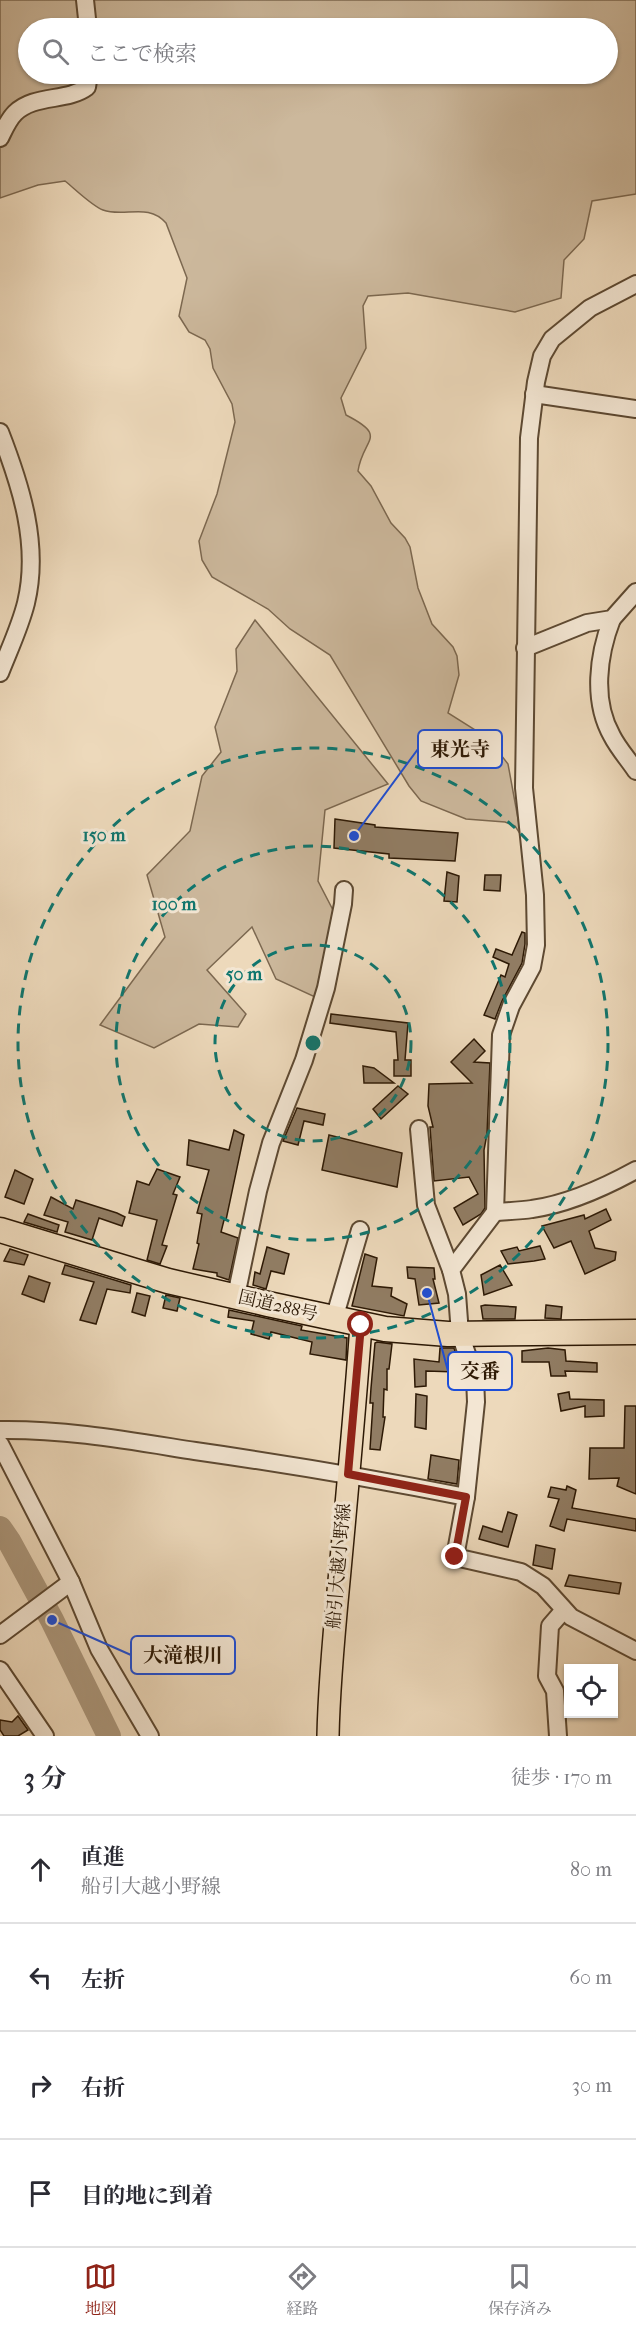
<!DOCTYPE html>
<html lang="ja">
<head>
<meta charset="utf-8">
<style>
	:root { --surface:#fff; --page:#f7f7f7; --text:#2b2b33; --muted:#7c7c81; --line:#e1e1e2; --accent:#8f2418 }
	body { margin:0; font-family:"IM FELL French Canon","Noto Serif JP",serif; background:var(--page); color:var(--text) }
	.controls { position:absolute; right:18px; bottom:18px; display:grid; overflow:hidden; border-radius:0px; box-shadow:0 2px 4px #0004 }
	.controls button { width:54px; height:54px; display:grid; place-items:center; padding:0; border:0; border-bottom:2px solid var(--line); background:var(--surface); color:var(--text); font:30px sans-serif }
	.stop { position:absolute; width:18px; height:18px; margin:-14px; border:4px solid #8f2418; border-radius:50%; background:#fff }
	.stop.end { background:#8f2418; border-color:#fff; box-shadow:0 2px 6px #0008 }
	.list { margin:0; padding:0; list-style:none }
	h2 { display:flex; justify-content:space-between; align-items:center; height:78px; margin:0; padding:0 24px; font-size:26px }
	h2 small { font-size:20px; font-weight:400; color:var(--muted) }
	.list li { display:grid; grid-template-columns:39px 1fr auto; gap:18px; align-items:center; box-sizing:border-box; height:108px; padding:0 24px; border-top:2px solid var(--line) }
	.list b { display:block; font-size:22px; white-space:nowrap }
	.list p { margin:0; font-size:20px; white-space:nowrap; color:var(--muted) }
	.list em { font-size:20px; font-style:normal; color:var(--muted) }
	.icon { flex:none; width:33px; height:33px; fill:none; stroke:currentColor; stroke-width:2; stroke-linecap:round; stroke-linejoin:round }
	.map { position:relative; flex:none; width:636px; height:1736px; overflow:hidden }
	.search { position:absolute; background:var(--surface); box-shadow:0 2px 4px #0004; left:18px; right:18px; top:18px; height:66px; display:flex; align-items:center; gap:15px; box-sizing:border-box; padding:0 21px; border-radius:33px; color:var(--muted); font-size:22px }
	.sheet { height:510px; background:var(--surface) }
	nav { display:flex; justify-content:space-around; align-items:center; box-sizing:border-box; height:84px; border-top:2px solid var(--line); background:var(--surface); font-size:16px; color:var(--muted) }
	nav a { display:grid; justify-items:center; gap:3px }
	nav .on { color:var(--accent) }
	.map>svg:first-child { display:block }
</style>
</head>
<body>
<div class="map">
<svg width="636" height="1736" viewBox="0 0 636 1736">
	<rect width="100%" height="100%" fill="#edd9bb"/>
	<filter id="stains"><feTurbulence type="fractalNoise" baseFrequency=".00333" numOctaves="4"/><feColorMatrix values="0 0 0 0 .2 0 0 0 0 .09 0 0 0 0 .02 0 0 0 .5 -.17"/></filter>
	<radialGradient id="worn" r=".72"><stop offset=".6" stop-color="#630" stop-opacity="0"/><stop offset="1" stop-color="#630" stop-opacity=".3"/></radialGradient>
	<g fill="#ccb89c" stroke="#7c6850" stroke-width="1.5" fill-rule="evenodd">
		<path d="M0,0H636V194L592,201L584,239L564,260L561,298L515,312L408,293L368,296L363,306L366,348L341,398L346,415C389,437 363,438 358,471L371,486L391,523L405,538L410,547L418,588L432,624L453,647L457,656L459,675L448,713L488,738L508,764L521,835L515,826L505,822L466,819L421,801L409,786L330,655L290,629L268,609L212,577L202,560L199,541L217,494L235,422L232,404L213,368L210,349L205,340L189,332L179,316L187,278L166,223C148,202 124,218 103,210C92,206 75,189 65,181L38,185L0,198ZM28,28H608V74H28Z"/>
		<path d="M255,620L388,784L325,810L318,881L334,912L315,997L276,979L252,927L207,970L246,1014L238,1027L199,1024L154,1048L100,1025L165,937L147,875L190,831L202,776L221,752L215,727L237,671L236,649Z"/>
	</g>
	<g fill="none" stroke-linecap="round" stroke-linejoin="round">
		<path stroke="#ac987d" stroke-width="24" d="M0,1528L9,1541L52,1620L109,1736"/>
	</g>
	<g fill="#917d64" stroke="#2d1905" stroke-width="1.5">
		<path d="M335,819L375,825V827L458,833L455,861L389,858V854L334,848Z"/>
		<path d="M447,872L459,876L457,902L444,901Z"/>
		<path d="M485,875H501L500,891L484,890Z"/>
		<path d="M522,932L525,933V944L522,963L502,1001L495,1019L484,1015L501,975L505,977L509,964L493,957L496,949L512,955Z"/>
		<path d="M331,1014L408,1023L405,1060H411V1076H394V1060H398L396,1032L330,1023Z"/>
		<path d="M474,1039L485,1051L474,1062L490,1063L487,1134L484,1150L485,1208L481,1214L463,1225L454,1208L478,1194L469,1177L434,1181L430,1127H433L428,1106L429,1084L472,1083L451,1062Z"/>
		<path d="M363,1066L374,1068L394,1083H364Z"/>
		<path d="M398,1086L408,1094L381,1119L373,1109Z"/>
		<path d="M297,1108L325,1114L323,1125L304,1121L298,1145L283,1141Z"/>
		<path d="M234,1130L244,1135L226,1220H224L221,1232L238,1238L229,1280L217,1276V1273L193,1269L199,1244L197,1243L202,1214L197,1213L209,1170L187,1165L189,1140L229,1150Z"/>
		<path d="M329,1135L402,1153L397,1187L322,1170Z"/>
		<path d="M157,1169L180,1177L173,1194L177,1195L162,1245L167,1246L160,1264L147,1260L157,1220L129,1213L137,1181L149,1185Z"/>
		<path d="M15,1170L33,1179L24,1204L5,1197Z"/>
		<path d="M51,1197L73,1209L76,1200L117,1213L125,1217L122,1226L99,1218L92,1240L65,1232L68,1222L44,1215Z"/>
		<path d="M606,1209L611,1220L589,1231L595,1248L616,1252L615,1260L585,1274L571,1241L554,1248L542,1226L584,1215L585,1219Z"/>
		<path d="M28,1214L59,1225L57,1232L24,1222Z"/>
		<path d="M540,1246L545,1259L534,1261L508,1264L501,1251L517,1247L519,1251Z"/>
		<path d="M267,1247L289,1254L284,1274L271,1271L266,1289L253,1285L255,1272L260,1274Z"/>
		<path d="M10,1249L28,1255L24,1265L4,1261Z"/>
		<path d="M365,1254L377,1258L372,1286L392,1288L391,1296L407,1304L404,1316L352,1306Z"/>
		<path d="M65,1265L131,1285L130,1293L107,1289L96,1324L80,1320L94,1282L62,1274Z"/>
		<path d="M500,1265L512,1285L484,1295L481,1275Z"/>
		<path d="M407,1267L434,1268L435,1279H433L439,1303L419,1305L415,1279L408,1278Z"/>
		<path d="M29,1276L50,1283L44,1302L22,1294Z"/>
		<path d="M137,1293L150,1296L145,1316L132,1312Z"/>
		<path d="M166,1295L180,1298L177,1311L163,1308Z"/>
		<path d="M485,1305L516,1307L515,1319H483L481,1306Z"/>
		<path d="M546,1305L562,1307L561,1319L545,1318Z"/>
		<path d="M229,1310L302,1326L301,1330L347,1338L346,1360L310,1354L312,1342L271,1332L269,1339L251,1334L254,1321L228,1317Z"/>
		<path d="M377,1342L392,1344L389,1369H387V1390L384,1389L383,1417H385L380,1450L370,1449L373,1403H370L371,1388L375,1343Z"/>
		<path d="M440,1348H454L458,1360L457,1372L426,1371V1386L415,1387L414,1359L439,1362Z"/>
		<path d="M548,1348L565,1350L566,1361L597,1363V1372L565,1371L566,1376H551L549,1362H522V1351Z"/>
		<path d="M569,1392L570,1399L604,1400V1416L585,1417V1406L561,1411L558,1394Z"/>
		<path d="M416,1394L427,1396L426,1429L415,1427Z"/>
		<path d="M625,1406H636V1494L617,1486L619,1478L589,1479L590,1448H624Z"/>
		<path d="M431,1455L459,1460L457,1484L428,1479Z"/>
		<path d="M567,1486L576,1490L572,1508L636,1519V1531L567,1519L564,1531L550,1526L559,1499L548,1497L551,1487L566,1490Z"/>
		<path d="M508,1512L517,1515L508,1547L479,1539L483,1526L502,1532Z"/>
		<path d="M536,1545L555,1549L552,1569L533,1565Z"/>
		<path d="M569,1575L621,1583L619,1594L565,1586Z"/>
		<path d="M18,1716L28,1730L18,1736H4L0,1730V1720L12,1722Z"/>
	</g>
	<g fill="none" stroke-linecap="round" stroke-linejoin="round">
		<defs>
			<g id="minor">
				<path d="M85,0L88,28"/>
				<path d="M0,138C4,130 8,120 15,113C34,94 67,102 87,87L89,74"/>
				<path d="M534,394L636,409"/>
				<path d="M0,432C21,486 40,545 26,603C20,627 9,650 0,673"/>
				<path d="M612,619C598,655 592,701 612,736C618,748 628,759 636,771"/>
				<path d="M525,648L587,623L612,619L636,592"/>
				<path d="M419,1129L426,1205L451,1270"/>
				<path d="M495,1212C507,1211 520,1211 532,1209C568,1204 605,1187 636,1170"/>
				<path d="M236,1296L258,1191L271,1143L304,1060L326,988L343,904L344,890"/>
				<path d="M334,1319L360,1230"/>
				<path d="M0,1430C66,1429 131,1441 195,1451C286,1464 376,1479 466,1497L455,1557L521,1572L543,1586L571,1617L636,1651"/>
				<path d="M0,1444L71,1582L99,1649L150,1736"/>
				<path d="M466,1497L476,1402L475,1377L460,1334L457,1294L451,1270L495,1212L501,1035L511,1006L532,967L536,945L535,895L524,788L529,438L536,382L542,356L552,339L590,308L636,284"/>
				<path d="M0,1635L71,1582"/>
				<path d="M0,1670L45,1736"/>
				<path d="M558,1736L555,1691L547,1676L550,1626L563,1611"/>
			</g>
			<path id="major" d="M328,1736C329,1684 334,1633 339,1581C347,1495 355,1410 361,1325"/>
			<path id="highway" d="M0,1230L168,1281L268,1304L385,1329L448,1334L636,1332"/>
		</defs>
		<use href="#minor" stroke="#5d4932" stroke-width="20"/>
		<use href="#major" stroke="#2d1905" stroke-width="24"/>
		<use href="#highway" stroke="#2d1905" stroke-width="27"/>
		<use href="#minor" stroke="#f3e6d3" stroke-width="16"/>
		<use href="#major" stroke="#edd9bb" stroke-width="21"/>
		<use href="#highway" stroke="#edd9bb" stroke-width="24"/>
	</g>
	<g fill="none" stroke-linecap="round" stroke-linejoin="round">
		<path stroke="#8f2418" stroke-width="8" d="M361,1325L348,1474L466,1497L455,1557"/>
	</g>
	<g fill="none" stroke="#0f766e" stroke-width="3" stroke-dasharray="10 8">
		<circle cx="313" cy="1043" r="98"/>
		<circle cx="313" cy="1043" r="197"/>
		<circle cx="313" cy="1043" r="295"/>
	</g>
	<g text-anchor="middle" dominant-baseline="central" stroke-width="6" stroke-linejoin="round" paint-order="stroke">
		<g font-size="18" fill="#2d1905" stroke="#f3e6d3">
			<text transform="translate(278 1306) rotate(13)">国道288号</text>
			<text transform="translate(339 1566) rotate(-85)">船引大越小野線</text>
		</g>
	</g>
	<circle cx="313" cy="1043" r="9" fill="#0f766e" stroke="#f3e6d3" stroke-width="3"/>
	<g font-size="18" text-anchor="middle" font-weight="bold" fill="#0f766e" stroke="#f3e6d3" stroke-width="6" stroke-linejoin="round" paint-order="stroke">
		<text x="104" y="841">150 m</text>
		<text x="174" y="910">100 m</text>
		<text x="244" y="980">50 m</text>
	</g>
	<path fill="none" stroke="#1d4ed8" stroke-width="2" d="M354 836L418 749M427 1293L448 1371M52 1620L131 1655"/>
	<g fill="#1d4ed8" stroke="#f3e6d3" stroke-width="2">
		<circle cx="354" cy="836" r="6"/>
		<circle cx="427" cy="1293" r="6"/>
		<circle cx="52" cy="1620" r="6"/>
	</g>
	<g fill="#f3e6d3" stroke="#1d4ed8" stroke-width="2">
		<rect x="418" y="730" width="84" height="38" rx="6"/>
		<rect x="448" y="1352" width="64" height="38" rx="6"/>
		<rect x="131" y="1636" width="104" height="38" rx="6"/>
	</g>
	<g font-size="20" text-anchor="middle" font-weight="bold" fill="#2d1905">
		<text x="460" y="756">東光寺</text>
		<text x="480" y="1378">交番</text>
		<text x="183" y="1662">大滝根川</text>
	</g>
	<rect width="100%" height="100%" filter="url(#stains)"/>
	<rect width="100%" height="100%" fill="url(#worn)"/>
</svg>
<div class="controls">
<button><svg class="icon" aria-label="locate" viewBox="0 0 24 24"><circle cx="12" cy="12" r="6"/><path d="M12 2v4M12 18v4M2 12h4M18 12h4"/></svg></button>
</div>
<div class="stop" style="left:361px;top:1325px"></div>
<div class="stop end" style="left:455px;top:1557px"></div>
<div class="search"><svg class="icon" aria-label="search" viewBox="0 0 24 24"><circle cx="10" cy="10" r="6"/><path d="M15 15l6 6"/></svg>ここで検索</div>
</div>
<section class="sheet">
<h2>3 分<small>徒歩 · 170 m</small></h2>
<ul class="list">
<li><svg class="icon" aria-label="ahead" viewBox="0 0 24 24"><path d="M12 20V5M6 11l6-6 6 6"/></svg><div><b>直進</b><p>船引大越小野線</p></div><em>80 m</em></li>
<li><svg class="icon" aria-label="left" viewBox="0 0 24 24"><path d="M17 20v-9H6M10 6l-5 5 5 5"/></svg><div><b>左折</b></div><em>60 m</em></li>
<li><svg class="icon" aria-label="right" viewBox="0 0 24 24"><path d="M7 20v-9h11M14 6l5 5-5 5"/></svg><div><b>右折</b></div><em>30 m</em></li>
<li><svg class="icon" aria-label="arrive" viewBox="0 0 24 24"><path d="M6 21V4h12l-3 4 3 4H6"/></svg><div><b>目的地に到着</b></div></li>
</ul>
</section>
<nav>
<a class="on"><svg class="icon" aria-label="map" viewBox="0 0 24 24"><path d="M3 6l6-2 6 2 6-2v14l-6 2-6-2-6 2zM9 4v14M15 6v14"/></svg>地図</a>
<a><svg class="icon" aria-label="directions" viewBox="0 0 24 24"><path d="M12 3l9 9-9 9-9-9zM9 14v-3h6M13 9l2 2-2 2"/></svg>経路</a>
<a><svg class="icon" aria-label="saved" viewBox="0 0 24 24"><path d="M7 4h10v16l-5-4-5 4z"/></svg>保存済み</a>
</nav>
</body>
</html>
